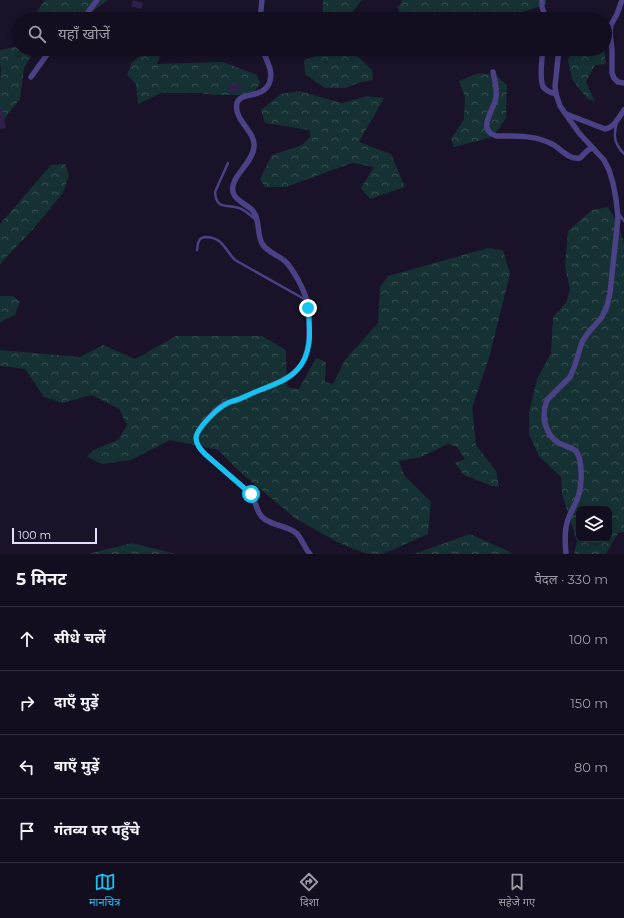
<!DOCTYPE html>
<html lang="hi">
<head>
<meta charset="utf-8">
<style>
	:root { --surface:#130e1f; --page:#1c1728; --text:#f1f3f6; --muted:#9d9ca4; --line:#322e3d; --accent:#16c2f0 }
	body { margin:0; font-family:Montserrat,"Noto Sans Devanagari",sans-serif; background:var(--page); color:var(--text) }
	.controls { position:absolute; right:12px; bottom:12px; display:grid; overflow:hidden; border-radius:8px; box-shadow:0 2px 6px #0003 }
	.controls button { width:36px; height:36px; display:grid; place-items:center; padding:0; border:0; border-bottom:1px solid var(--line); background:var(--surface); color:var(--text); font:20px sans-serif }
	.scale { position:absolute; left:12px; bottom:10px; width:85px; box-sizing:border-box; padding-left:4px; border:2px solid #e4ddfd; border-top:0; font-size:11px; line-height:14px; white-space:nowrap; color:#e4ddfd; -webkit-text-stroke:3px #191229; paint-order:stroke }
	.stop { position:absolute; width:12px; height:12px; margin:-9px; border:3px solid #16c2f0; border-radius:50%; background:#fff }
	.stop.end { background:#16c2f0; border-color:#fff; box-shadow:0 1px 4px #0008 }
	.list { margin:0; padding:0; list-style:none }
	h2 { display:flex; justify-content:space-between; align-items:center; height:52px; margin:0; padding:0 16px; font-size:17px }
	h2 small { font-size:13px; font-weight:400; color:var(--muted) }
	.list li { display:grid; grid-template-columns:26px 1fr auto; gap:12px; align-items:center; box-sizing:border-box; height:64px; padding:0 16px; border-top:1px solid var(--line) }
	.list b { display:block; font-size:15px; white-space:nowrap }
	.list em { font-size:13px; font-style:normal; color:var(--muted) }
	.icon { flex:none; width:22px; height:22px; fill:none; stroke:currentColor; stroke-width:2; stroke-linecap:round; stroke-linejoin:round }
	.map { position:relative; flex:none; width:624px; height:554px; overflow:hidden }
	.search { position:absolute; background:var(--surface); box-shadow:0 2px 6px #0003; left:12px; right:12px; top:12px; height:44px; display:flex; align-items:center; gap:10px; box-sizing:border-box; padding:0 14px; border-radius:22px; color:var(--muted); font-size:15px }
	.sheet { height:308px; background:var(--surface) }
	nav { display:flex; justify-content:space-around; align-items:center; box-sizing:border-box; height:56px; border-top:1px solid var(--line); background:var(--surface); font-size:11px; color:var(--muted) }
	nav a { display:grid; justify-items:center; gap:2px }
	nav .on { color:var(--accent) }
	.map>svg:first-child { display:block }
</style>
</head>
<body>
<div class="map">
<svg width="624" height="554" viewBox="0 0 624 554">
	<defs>
		<pattern id="forest-crowns" width="20" height="18" patternUnits="userSpaceOnUse"><rect width="20" height="18" fill="#163133"/><path d="M2 6a3 3 0 1 1 6 0M12 15a3 3 0 1 1 6 0" fill="none" stroke="#384e51"/></pattern>
	</defs>
	<rect width="100%" height="100%" fill="#191229"/>
	<g fill="url(#forest-crowns)" fill-rule="evenodd">
		<path d="M45,0H108L81,19H33L37,11Z"/>
		<path d="M323,0H362L350,15L352,19H322Z"/>
		<path d="M402,0H547L545,5L512,15L478,19L443,14L436,19H402L398,8Z"/>
		<path d="M19,46V49H53L51,51L34,52L24,68L20,99L3,120L0,119V84L1,66L0,65V50Z"/>
		<path d="M147,49H163L157,64L223,62L257,75L260,83L255,91L242,95H215L200,93H161L138,104L136,84L127,75L131,64Z"/>
		<path d="M326,49H350L372,70L373,80L358,83L345,88H325L305,74L304,60L326,53Z"/>
		<path d="M571,49H604L606,64L595,65L586,82L595,101L587,99L572,79L568,61Z"/>
		<path d="M479,73L496,75L507,85L506,118L493,137L454,147L451,139L464,119L465,97L459,81Z"/>
		<path d="M299,91L342,103L367,96L384,98L359,142L391,154L405,187L370,199L361,188L374,167L352,163L286,187H265L260,179L272,155L302,145L311,136L309,130L265,123L261,110L281,94Z"/>
		<path d="M65,164L69,175L63,193L34,228L0,264V224L51,165Z"/>
		<path d="M608,207L617,222L624,243V532L618,533L606,554H574L577,542L562,494L561,477L539,456L529,434V413L537,379L551,353L553,317L566,303L570,290L565,266L568,231L592,210ZM579,509H609V539H579Z"/>
		<path d="M488,248L503,250L510,274L489,358L472,408L476,445L496,471L499,487L492,486L464,475L455,463L465,459L457,447L448,444L421,457L399,461L404,475L431,502L428,534L383,554H367L339,543L296,519L239,471L218,450L170,440L131,460L102,464L87,457L93,450L118,440L127,425L119,409L92,395L62,403L44,397L25,369L0,366V350L80,357L103,345L135,359L176,336H262L286,350L287,387L299,389L316,358L326,362L325,382L333,384L345,360L378,323L380,287L388,276Z"/>
		<path d="M0,296H13L20,302L15,315L0,322Z"/>
		<path d="M470,534L510,552L511,554H414Z"/>
		<path d="M132,543L176,554H88Z"/>
	</g>
	<g fill="#2d2049">
		<path d="M133,0L143,3L141,9L131,6Z"/>
		<path d="M240,83L241,91L229,93L228,85Z"/>
		<path d="M0,107H2L6,128L0,129Z"/>
	</g>
	<g fill="none" stroke-linecap="round" stroke-linejoin="round">
		<g stroke="#4b4185" stroke-width="2.5">
			<path d="M617,122C613,136 614,143 624,154"/>
			<path d="M228,163L215,192C216,210 227,204 239,208C245,210 250,215 255,219"/>
			<path d="M619,214L624,221"/>
			<path d="M197,250C198,247 197,244 199,241C200,238 204,237 207,237C223,238 225,250 235,260L306,300"/>
		</g>
		<g stroke="#4b4185" stroke-width="5.5">
			<path d="M542,0C541,8 543,13 549,19"/>
			<path d="M622,0L617,14L611,25L610,32L612,50V73L614,78L618,82L624,83"/>
			<path d="M78,19L86,15L97,0"/>
			<path d="M260,19L262,0"/>
			<path d="M262,49C265,56 268,62 270,69C271,73 271,77 270,81C264,100 241,91 237,103C233,120 256,131 254,147C253,163 229,178 233,192C235,201 247,204 253,211C261,221 256,235 263,245C269,253 280,256 287,263C296,274 307,295 309,309C309,315 309,321 309,327C309,339 309,349 304,360C296,376 279,382 263,389C255,392 247,396 238,399C234,401 229,402 224,404C216,409 196,429 196,439C197,445 201,450 205,454L251,494C256,501 256,511 262,517C271,526 286,525 296,533C302,538 304,548 310,554"/>
			<path d="M543,49C542,57 539,82 544,88C547,91 552,93 556,94"/>
			<path d="M559,49L555,86L556,94L560,106L579,133L604,160L609,170L613,183L616,199L618,218L610,293L607,306L602,317L588,333L582,342L575,365L570,377L547,400C541,415 544,434 559,443C564,446 571,447 576,451C583,460 582,487 578,497C575,506 569,514 567,523C564,533 565,544 566,554"/>
			<path d="M493,72C495,80 497,89 496,97C494,111 476,129 496,136C515,136 535,135 552,144C561,149 569,160 580,158L588,150L593,148"/>
			<path d="M31,77L51,49"/>
			<path d="M566,114L605,129C614,128 619,117 624,110"/>
		</g>
	</g>
	<g fill="none" stroke-linecap="round" stroke-linejoin="round">
		<path stroke="#16c2f0" stroke-width="5" d="M251,494L205,454C201,450 196,445 196,438C196,429 218,408 226,404C229,402 233,401 237,400C245,397 252,393 260,390C273,385 288,380 297,370C313,353 310,329 308,308"/>
	</g>
</svg>
<div class="controls">
<button><svg class="icon" aria-label="layers" viewBox="0 0 24 24"><path d="M12 4l9 5-9 5-9-5zM3 14l9 5 9-5"/></svg></button>
</div>
<div class="scale">100 m</div>
<div class="stop" style="left:251px;top:494px"></div>
<div class="stop end" style="left:308px;top:308px"></div>
<div class="search"><svg class="icon" aria-label="search" viewBox="0 0 24 24"><circle cx="10" cy="10" r="6"/><path d="M15 15l6 6"/></svg>यहाँ खोजें</div>
</div>
<section class="sheet">
<h2>5 मिनट<small>पैदल · 330 m</small></h2>
<ul class="list">
<li><svg class="icon" aria-label="ahead" viewBox="0 0 24 24"><path d="M12 20V5M6 11l6-6 6 6"/></svg><div><b>सीधे चलें</b></div><em>100 m</em></li>
<li><svg class="icon" aria-label="right" viewBox="0 0 24 24"><path d="M7 20v-9h11M14 6l5 5-5 5"/></svg><div><b>दाएँ मुड़ें</b></div><em>150 m</em></li>
<li><svg class="icon" aria-label="left" viewBox="0 0 24 24"><path d="M17 20v-9H6M10 6l-5 5 5 5"/></svg><div><b>बाएँ मुड़ें</b></div><em>80 m</em></li>
<li><svg class="icon" aria-label="arrive" viewBox="0 0 24 24"><path d="M6 21V4h12l-3 4 3 4H6"/></svg><div><b>गंतव्य पर पहुँचे</b></div></li>
</ul>
</section>
<nav>
<a class="on"><svg class="icon" aria-label="map" viewBox="0 0 24 24"><path d="M3 6l6-2 6 2 6-2v14l-6 2-6-2-6 2zM9 4v14M15 6v14"/></svg>मानचित्र</a>
<a><svg class="icon" aria-label="directions" viewBox="0 0 24 24"><path d="M12 3l9 9-9 9-9-9zM9 14v-3h6M13 9l2 2-2 2"/></svg>दिशा</a>
<a><svg class="icon" aria-label="saved" viewBox="0 0 24 24"><path d="M7 4h10v16l-5-4-5 4z"/></svg>सहेजे गए</a>
</nav>
</body>
</html>
